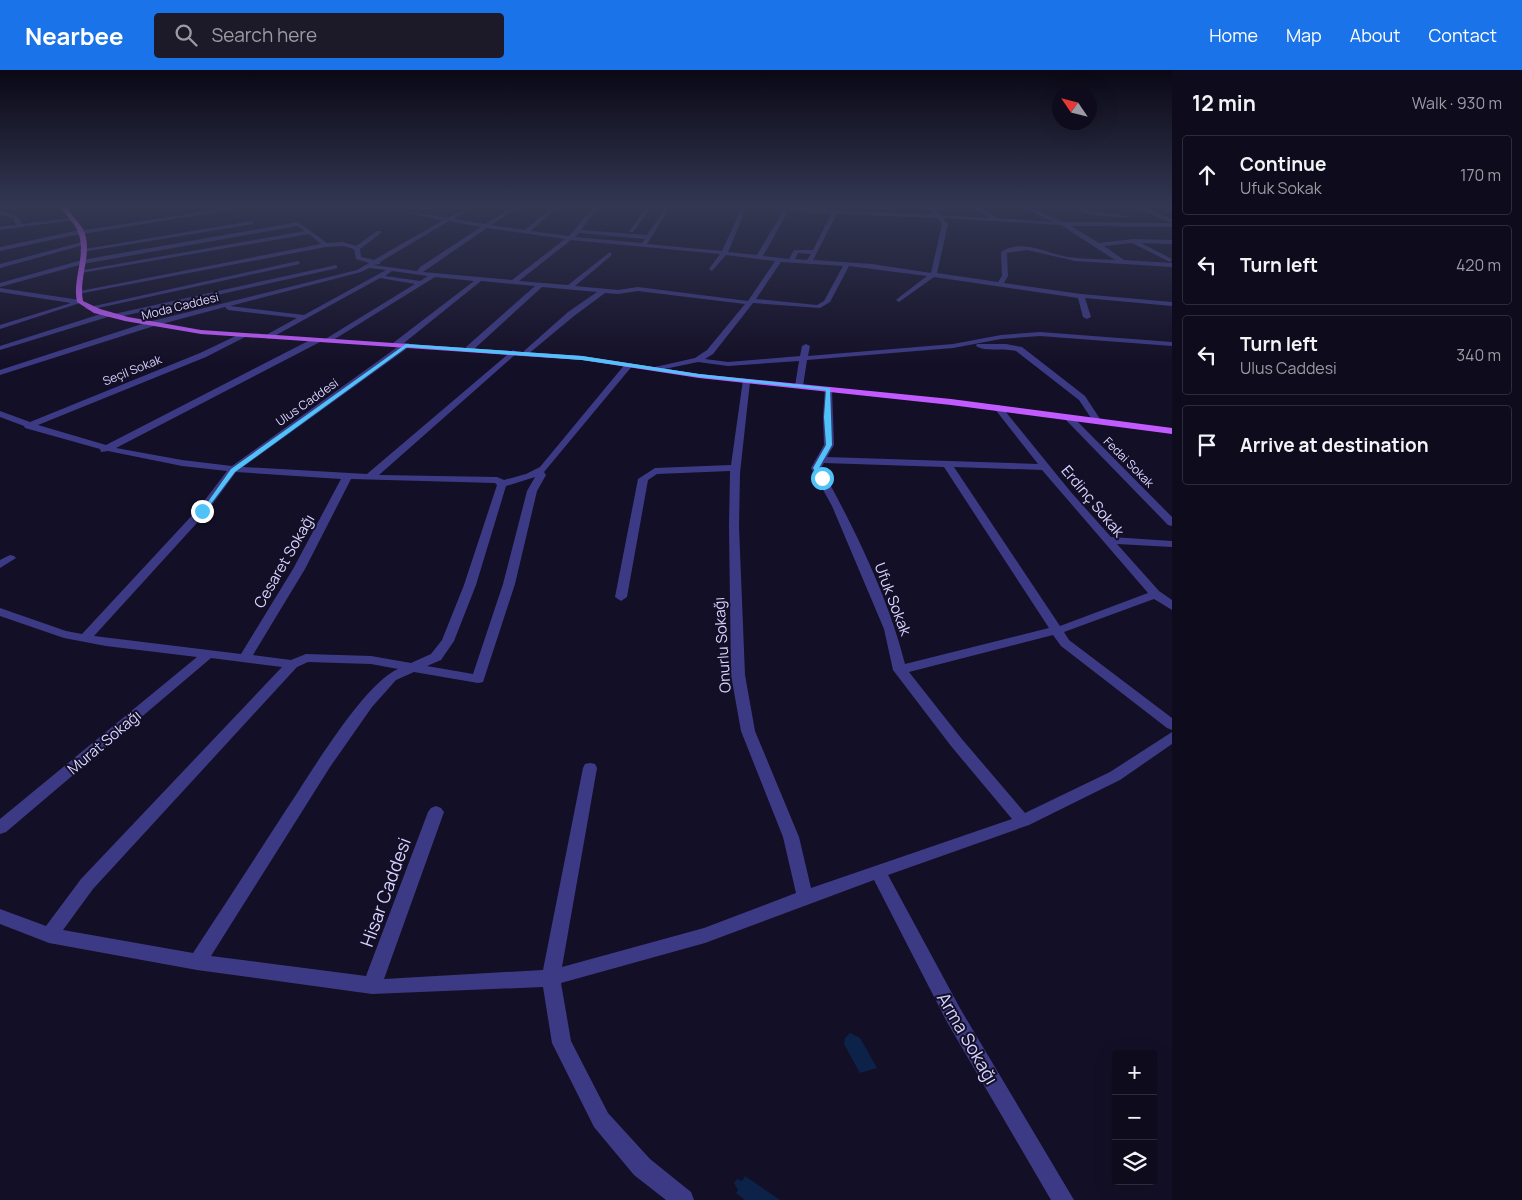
<!DOCTYPE html>
<html lang="en">
<head>
<meta charset="utf-8">
<style>
	:root { --surface:#0e0b1c; --page:#1c1929; --text:#f1f3f6; --muted:#9b9ba3; --line:#2e2b3b; --accent:#1a73e8 }
	body { margin:0; font-family:Manrope,sans-serif; background:var(--page); color:var(--text) }
	.controls { position:absolute; right:15px; bottom:15px; display:grid; overflow:hidden; border-radius:5px; box-shadow:0 5px 20px #0002 }
	.controls button { width:45px; height:45px; display:grid; place-items:center; padding:0; border:0; border-bottom:1px solid var(--line); background:var(--surface); color:var(--text); font:25px sans-serif }
	.compass { position:absolute; left:1052px; top:15px; width:45px; height:45px; border-radius:50%; background:var(--surface); box-shadow:0 5px 20px #0002; rotate:305deg }
	.stop { position:absolute; width:15px; height:15px; margin:-11px; border:4px solid #4fc3f7; border-radius:50%; background:#fff }
	.stop.end { background:#4fc3f7; border-color:#fff; box-shadow:0 1px 5px #0008 }
	.list { margin:0; padding:0; list-style:none }
	h2 { display:flex; justify-content:space-between; align-items:center; height:65px; margin:0; padding:0 20px; font-size:21px }
	h2 small { font-size:16px; font-weight:400; color:var(--muted) }
	.list li { display:grid; grid-template-columns:32px 1fr auto; gap:15px; align-items:center; box-sizing:border-box; height:80px; margin:0 10px 10px; padding:0 10px; border:1px solid var(--line); border-radius:5px }
	.list b { display:block; font-size:19px; white-space:nowrap }
	.list p { margin:0; font-size:16px; white-space:nowrap; color:var(--muted) }
	.list em { font-size:16px; font-style:normal; color:var(--muted) }
	.icon { flex:none; width:28px; height:28px; fill:none; stroke:currentColor; stroke-width:2; stroke-linecap:round; stroke-linejoin:round }
	.map { position:relative; flex:none; width:1172px; height:1130px; overflow:hidden }
	header { display:flex; align-items:center; gap:30px; box-sizing:border-box; height:70px; padding:0 25px; background:var(--accent); color:#fff }
	header strong { font-size:24px }
	nav { display:flex; gap:28px; margin-inline-start:auto; font-size:18px }
	.search { width:350px; height:45px; background:var(--page); display:flex; align-items:center; gap:12px; box-sizing:border-box; padding:0 18px; border-radius:5px; color:var(--muted); font-size:19px }
	main { display:flex }
	aside { flex:1; background:var(--surface) }
	.map>svg:first-child { display:block }
</style>
</head>
<body>
<header>
<strong>Nearbee</strong>
<div class="search"><svg class="icon" aria-label="search" viewBox="0 0 24 24"><circle cx="10" cy="10" r="6"/><path d="M15 15l6 6"/></svg>Search here</div>
<nav><a>Home</a><a>Map</a><a>About</a><a>Contact</a></nav>
</header>
<main>
<div class="map">
<svg width="1172" height="1130" viewBox="0 0 1172 1130">
	<rect width="100%" height="100%" fill="#130f26"/>
	<g fill="#0c2248">
		<path d="M850,963L860,968L877,998L860,1003L844,974L845,968Z"/>
		<path d="M745,1106L780,1130H745L736,1123L738,1120L734,1113L737,1109L742,1111Z"/>
	</g>
	<g fill="none" stroke-linecap="round" stroke-linejoin="round">
		<g fill="#3d3a85" fill-rule="evenodd">
			<path d="M236,137H248L70,166L0,181V177L70,162Z"/>
			<path d="M377,137L448,148L467,137H472L454,149L485,154L514,137H519L491,155L525,160L552,137H557L531,161L569,166L593,137H599L581,160L647,165L666,137H670L647,174L722,181L742,137H747L728,182L757,185L784,139L779,137L934,145L927,137H933L940,145L990,148L971,137H977L997,148L1053,152L1023,137H1067L1065,139H1034L1063,152L1172,153V157L1071,156L1099,173L1133,169L1172,170V174L1141,173L1172,189L1170,192L1132,173L1104,176L1124,190L1172,193V197L1075,191L1027,180L1007,183L1008,206L1004,213L1081,224L1172,232V236L1085,228L1091,247L1087,249L1083,247L1078,228L934,207L899,232L896,230L897,229L927,206L849,196L830,232L820,238L753,233L713,284L705,289L728,292L800,286L802,276L806,274L810,276L808,286L953,274L1001,265L1040,262L1172,272V276L1040,266L1001,269L953,278L807,290L803,316L799,318L795,316L799,291L728,296L698,292L655,301V297L695,288L707,280L745,234L638,221L618,224L605,223L574,246L527,285L523,283L524,281L568,242L597,222L542,217L472,281H466V277L535,216L481,211L399,277H393V273L474,211L435,207L330,272L326,270L327,268L415,214L380,208L269,269L265,267L266,265L297,248L228,240L225,237L154,256L0,305V300L148,252L357,200L369,193L356,189L354,179L343,176L326,177L78,224L75,222L321,174L309,164L81,203L78,201L305,161L297,156L83,194L0,217V213L82,190L298,152L327,173L343,172L356,176L377,161H381V163L360,179L361,187L374,190L443,150ZM789,140L831,144L813,180H794L789,189L763,186ZM837,144L937,148L942,154L931,203L872,194L813,190ZM943,148L1061,155L1115,190C1100,189 1084,189 1068,187C1046,183 1022,168 1001,182L1002,206L998,212L937,203L948,154ZM449,151L481,157L420,197L417,201L374,195L380,194V192ZM487,158L565,169L512,210L423,202ZM579,163L645,169L642,173L575,167ZM571,170L720,184L709,199L712,201L726,185L775,191L748,231L638,217L618,220L575,216L612,185L610,182L568,215L519,211ZM798,183L811,184L807,190L795,189ZM781,192L843,196L824,231L817,235L756,229ZM369,198L386,200L304,245L230,236L361,202ZM392,201L428,206L420,211L385,206Z"/>
			<path d="M646,137H652L633,162H629Z"/>
			<path d="M1081,137H1085V139L1087,140L1128,146L1125,148L1086,144L1080,141Z"/>
			<path d="M1135,137H1142L1172,149V153Z"/>
			<path d="M0,141L17,146L22,154L71,148L74,150L0,160V156L16,155L13,148L0,145Z"/>
			<path d="M252,151L254,154L82,182L79,180Z"/>
			<path d="M82,172L84,175L0,198V194Z"/>
			<path d="M298,191L300,194L89,240L85,238Z"/>
			<path d="M336,195L338,198L114,248L111,246L0,280V276L107,242L114,244Z"/>
			<path d="M0,218L80,230L83,232L0,259V255L71,233L0,222Z"/>
			<path d="M242,263L249,265L206,287L38,355L106,375L314,268H320V272L116,378L182,390L232,396L403,273H409V277L243,397L367,404L513,280L517,282L516,284L379,405L497,407L504,410L526,404L540,397L626,293L633,295L544,402L546,405L537,421L515,514L483,612L478,613L414,602L396,610L372,637L330,697L211,886L366,906L428,742L431,738L436,736L441,738L444,742L384,909L543,900L583,698L585,694L590,693L595,694L597,698L562,897L704,858L796,823L783,767L741,661L731,605L729,457L730,401L657,404L648,410L627,527L621,531L615,527L638,409L655,398L731,395L743,310L750,312L740,403L739,457L745,605L755,661L799,767L811,818L1012,749L951,676L893,600L884,559L832,436L811,398L824,375L823,347L825,317L832,319L834,375L827,387L1038,394L994,338L998,335L1001,336L1070,421L1111,467L1172,471V477L1117,474L1159,521L1172,530V540L1154,529L1064,562L1069,570L1172,648V660L1167,658L1061,576L1053,565L909,602L961,668L1025,743L1110,702L1172,662V674L1120,710L1029,755L888,805L961,940L1074,1130H1051L947,952L874,810L705,873L561,913L571,971L608,1043L650,1089L691,1122L694,1130H666L634,1105L594,1057L552,973L543,917L372,924L197,900L49,873L0,854V839L46,856L81,809L282,597L211,588L6,762L0,764V749L197,587L106,576L64,568L0,546V538L66,561L82,564L198,439L227,401L182,396L108,381L101,382L100,379L25,358L24,356L0,347V341L30,352L200,283ZM824,393L944,397L1049,558L905,594C889,529 854,457 821,398ZM954,397L1042,400L1148,523L1060,556ZM236,402L341,409L293,499L241,584L94,566L206,443ZM535,407L527,421L503,514L473,604L427,596L441,590L454,571L476,515L506,416ZM351,409L495,413L497,415L464,515L442,570L431,584L411,593L371,586L306,584L291,590L253,585L305,499ZM308,592L371,594L398,599C363,614 309,706 286,740C255,788 224,836 193,883L63,860L93,819L297,597Z"/>
			<path d="M977,274H1006L1022,277L1085,326L1102,352L1095,354L1079,330L1016,281C1005,278 985,282 976,276Z"/>
			<path d="M1066,346H1072L1172,447V456L1168,455L1066,350Z"/>
			<path d="M10,485L14,486L16,488L0,498V490Z"/>
		</g>
		<path fill="#c25bff" fill-rule="evenodd" d="M61,137H66C71,144 78,151 83,159C94,181 78,208 83,231L100,239L128,247L201,260L582,286L699,304L951,329L1172,358V364L951,335L699,308L582,290L201,264L125,251L94,243L77,232C72,209 87,185 78,162C75,153 65,145 61,137Z"/>
	</g>
	<linearGradient id="sky" x2="0" y2="1"><stop stop-color="#0a0815"/><stop offset="0.46" stop-color="#333752"/><stop offset="1" stop-color="#333752" stop-opacity="0"/></linearGradient>
	<rect width="1172" height="295" fill="url(#sky)"/>
	<path fill="#4fc3f7" d="M406,274L582,286L699,304L830,318L832,375L819,398L825,408L820,409L813,398L826,375L824,347L826,320L699,307L582,290L407,277L235,402L204,443H200L231,399Z"/>
	<g text-anchor="middle" dominant-baseline="central" stroke-width="4" stroke-linejoin="round" paint-order="stroke">
		<g font-size="12" fill="#d9d4ff" stroke="#130f26">
			<text transform="translate(180 236) rotate(-14)">Moda Caddesi</text>
			<text transform="translate(132 300) rotate(-22)">Seçil Sokak</text>
			<text transform="translate(307 332) rotate(-35)">Ulus Caddesi</text>
			<text transform="translate(1129 392) rotate(45)">Fedai Sokak</text>
		</g>
		<g font-size="15" fill="#d9d4ff" stroke="#130f26">
			<text transform="translate(1093 431) rotate(50)">Erdinç Sokak</text>
			<text transform="translate(284 491) rotate(-60)">Cesaret Sokağı</text>
			<text transform="translate(893 529) rotate(69)">Ufuk Sokak</text>
			<text transform="translate(722 575) rotate(-94)">Onurlu Sokağı</text>
			<text transform="translate(104 672) rotate(-40)">Murat Sokağı</text>
		</g>
		<g font-size="18" fill="#d9d4ff" stroke="#130f26">
			<text transform="translate(385 822) rotate(-70)">Hisar Caddesi</text>
			<text transform="translate(968 968) rotate(60)">Arma Sokağı</text>
		</g>
	</g>
</svg>
<div class="controls">
<button>+</button>
<button>−</button>
<button><svg class="icon" aria-label="layers" viewBox="0 0 24 24"><path d="M12 4l9 5-9 5-9-5zM3 14l9 5 9-5"/></svg></button>
</div>
<svg class="compass" viewBox="-18 -18 36 36"><path d="M0-13l5 13h-10z" fill="#e53935"/><path d="M0 13l5-13h-10z" fill="#9b9ba3"/></svg>
<div class="stop" style="left:822px;top:408px"></div>
<div class="stop end" style="left:202px;top:441px"></div>
</div>
<aside>
<h2>12 min<small>Walk · 930 m</small></h2>
<ul class="list">
<li><svg class="icon" aria-label="ahead" viewBox="0 0 24 24"><path d="M12 20V5M6 11l6-6 6 6"/></svg><div><b>Continue</b><p>Ufuk Sokak</p></div><em>170 m</em></li>
<li><svg class="icon" aria-label="left" viewBox="0 0 24 24"><path d="M17 20v-9H6M10 6l-5 5 5 5"/></svg><div><b>Turn left</b></div><em>420 m</em></li>
<li><svg class="icon" aria-label="left" viewBox="0 0 24 24"><path d="M17 20v-9H6M10 6l-5 5 5 5"/></svg><div><b>Turn left</b><p>Ulus Caddesi</p></div><em>340 m</em></li>
<li><svg class="icon" aria-label="arrive" viewBox="0 0 24 24"><path d="M6 21V4h12l-3 4 3 4H6"/></svg><div><b>Arrive at destination</b></div></li>
</ul>
</aside>
</main>
</body>
</html>
